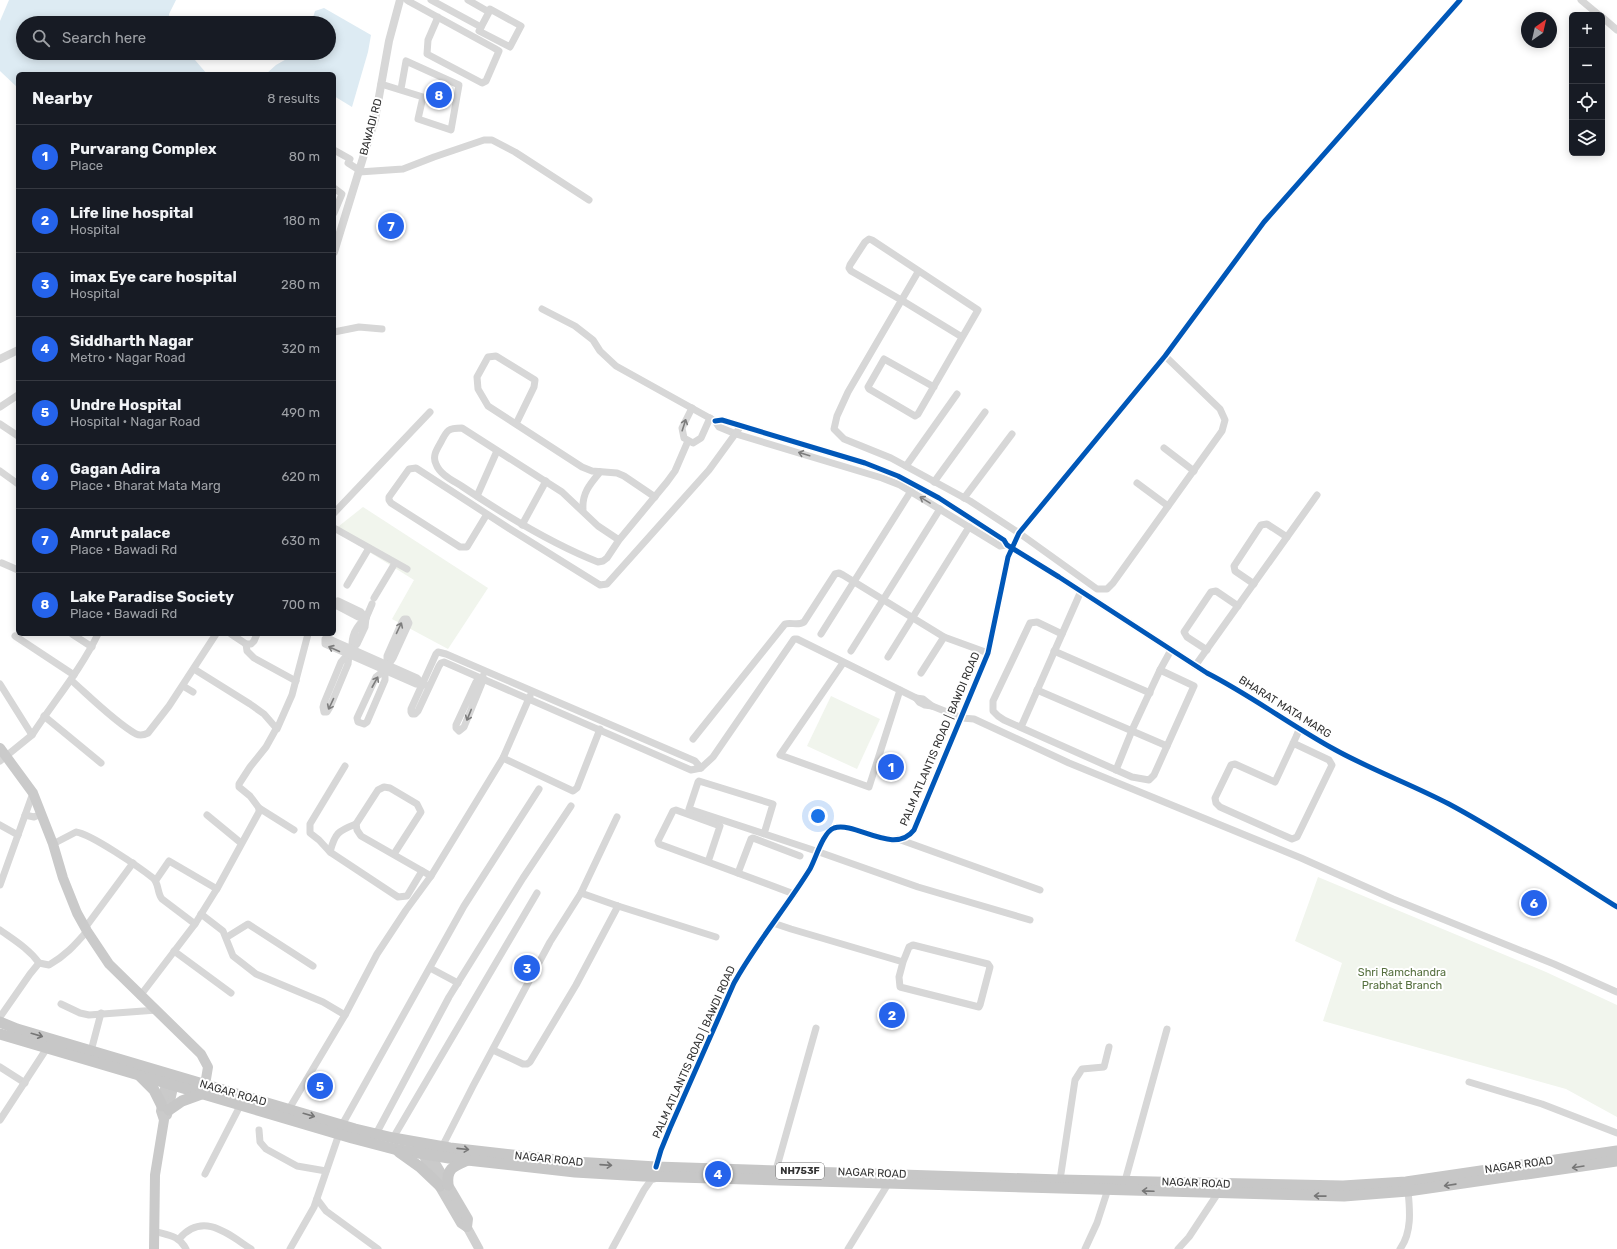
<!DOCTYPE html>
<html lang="en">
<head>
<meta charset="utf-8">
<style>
	:root { --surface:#171b24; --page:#20242c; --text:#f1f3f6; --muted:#9ea1a6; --line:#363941; --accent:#2563eb }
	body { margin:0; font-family:Rubik,sans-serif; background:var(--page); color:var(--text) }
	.controls { position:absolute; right:12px; top:12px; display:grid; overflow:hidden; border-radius:6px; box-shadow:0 2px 10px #0003 }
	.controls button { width:36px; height:36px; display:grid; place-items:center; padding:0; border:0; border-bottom:1px solid var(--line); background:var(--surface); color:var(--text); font:20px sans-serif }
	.compass { position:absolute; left:1521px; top:12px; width:36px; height:36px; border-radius:50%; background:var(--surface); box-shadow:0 2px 10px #0003; rotate:34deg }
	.you { position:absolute; left:818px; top:816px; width:14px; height:14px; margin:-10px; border:3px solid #fff; border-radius:50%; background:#1a73e8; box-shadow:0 0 0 6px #1a73e833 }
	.badge { display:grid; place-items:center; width:26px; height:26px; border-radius:50%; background:var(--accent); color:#fff; font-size:13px; font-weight:700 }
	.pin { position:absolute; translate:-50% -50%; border:2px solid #fff; box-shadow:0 1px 4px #0006 }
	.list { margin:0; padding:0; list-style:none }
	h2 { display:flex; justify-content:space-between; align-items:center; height:52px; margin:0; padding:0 16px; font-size:17px }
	h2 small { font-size:13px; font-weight:400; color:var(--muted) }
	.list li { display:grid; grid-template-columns:26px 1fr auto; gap:12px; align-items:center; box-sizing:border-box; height:64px; padding:0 16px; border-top:1px solid var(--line) }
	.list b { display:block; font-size:15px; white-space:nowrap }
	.list p { margin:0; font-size:13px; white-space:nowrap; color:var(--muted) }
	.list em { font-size:13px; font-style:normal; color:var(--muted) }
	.icon { flex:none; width:22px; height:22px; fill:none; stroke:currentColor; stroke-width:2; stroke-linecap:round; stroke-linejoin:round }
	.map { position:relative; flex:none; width:1617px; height:1249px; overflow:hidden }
	.search { position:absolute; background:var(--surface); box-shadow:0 2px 10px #0003; left:16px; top:16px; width:320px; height:44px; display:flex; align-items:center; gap:10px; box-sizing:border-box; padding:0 14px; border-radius:22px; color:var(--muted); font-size:15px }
	.panel { position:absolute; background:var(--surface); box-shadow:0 2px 10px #0003; left:16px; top:72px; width:320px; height:564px; border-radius:6px }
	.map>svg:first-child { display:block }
</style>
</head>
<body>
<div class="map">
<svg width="1617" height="1249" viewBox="0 0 1617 1249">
	<rect width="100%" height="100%" fill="#fff"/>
	<g fill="#f1f5ed">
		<path d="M363,507L488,588L448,649L392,619L414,580L334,530Z"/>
		<path d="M831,696L880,719L857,769L807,746Z"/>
		<path d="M1318,877L1546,972L1617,1005V1117L1566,1089L1323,1021L1342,963L1295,941Z"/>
	</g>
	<g fill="#ddebf3">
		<path d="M9,0H176L169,14L170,23H23V53H189L207,74H18V88L0,71V21Z"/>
		<path d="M324,8L371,35L368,52L352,107L334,96V74H266L276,65L297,53H329V23H313L312,21L315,11Z"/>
	</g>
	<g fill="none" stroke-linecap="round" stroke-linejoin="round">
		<g stroke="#d7d7d7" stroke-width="7">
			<path d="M407,0L410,2L494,48L499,51L486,81L482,83L427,54L428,40L438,17"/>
			<path d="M431,0L481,27"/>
			<path d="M468,0L489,12L490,9L521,26L510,47L479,31L489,12"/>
			<path d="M1581,0L1599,15"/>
			<path d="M1602,17L1617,30"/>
			<path d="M381,84L423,97L418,119L451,130L459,85L406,61L401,89"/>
			<path d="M334,150L350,159L348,163L359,170"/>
			<path d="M359,172L403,169L434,157L484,140H492L515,152L589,200"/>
			<path d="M334,188L342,194L334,213"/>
			<path d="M918,272L848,392L837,416L834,429L844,439L891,458L970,501L1019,533L1097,589H1107L1113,583L1222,431L1225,420L1220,409L1165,356"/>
			<path d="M542,309L575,326L593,340L600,351L616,366L715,421L719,427L736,434L882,478L900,485L1000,546L1007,545"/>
			<path d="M334,332L359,327L382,329"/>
			<path d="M934,387L884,359L868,387L869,389L915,416L918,414L978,310L872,240L869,239L865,242L850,265L849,268L851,271L903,301L962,337"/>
			<path d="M0,407L18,395"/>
			<path d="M692,408L682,428L684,438L693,443L701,438L710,418"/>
			<path d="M715,421L722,420L865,463L898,476L939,498L1004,540L1007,545L1059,577L1207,673C1250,695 1289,724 1332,748C1369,769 1411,784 1449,804C1507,835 1561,872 1617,907"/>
			<path d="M0,424L18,436"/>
			<path d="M516,424L534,387L535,380L496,356L488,357L477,377L478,389L488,406L582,467L592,471L617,473L624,476L655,497"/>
			<path d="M1164,448L1194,471"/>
			<path d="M906,466L957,394"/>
			<path d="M0,471L18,484"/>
			<path d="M934,482L985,412"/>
			<path d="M1137,483L1168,506"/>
			<path d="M477,496L497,451"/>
			<path d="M964,498L1012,434"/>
			<path d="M583,509C582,493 590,484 600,472"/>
			<path d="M334,513L430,412"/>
			<path d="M487,514L467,547H460L391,503L389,500V497L409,469L416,468L510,529L600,585L607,584L709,470L741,426"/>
			<path d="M522,525L546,481"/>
			<path d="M334,528L407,569"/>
			<path d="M619,540L598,526L562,492L462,428C448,428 447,430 441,442C437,449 432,456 436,464C440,475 454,481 463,487C506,516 550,543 598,562L603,561L607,558L619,540L667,482L675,471L688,441"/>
			<path d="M2,563L18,570"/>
			<path d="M1254,584L1235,571L1234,566L1261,525L1267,524L1287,537"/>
			<path d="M347,585L369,548"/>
			<path d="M374,598L395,563"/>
			<path d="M338,601L361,612L366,618L358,617L339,607L336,605Z"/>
			<path d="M366,618L372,604"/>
			<path d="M72,634L92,647"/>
			<path d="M231,634L246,644H251L254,641L257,634"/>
			<path d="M821,634L911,491"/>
			<path d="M1062,634L1037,622L1030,623L993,701V711L998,716L1004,720L1132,777L1149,780L1154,775L1194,686L1160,670L1171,650"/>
			<path d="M15,636L74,675"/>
			<path d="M944,637L988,653"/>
			<path d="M246,644L247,651L254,658L296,681"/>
			<path d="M1207,650L1187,637L1184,632L1211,592L1216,591L1238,606"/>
			<path d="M851,651L940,509"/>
			<path d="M1054,651L1150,693"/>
			<path d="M438,652L446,654L695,761L701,768L691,770L444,662L441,663L439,666L418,711L415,714H412L411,712V709L436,654Z"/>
			<path d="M349,655L348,664L330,707L327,712H324L323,707L324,703L341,662L357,644L365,627L366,618C356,626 351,636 352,649"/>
			<path d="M888,657L969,527"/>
			<path d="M843,663L780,755L869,787L900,690"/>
			<path d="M1195,666L1317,495"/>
			<path d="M194,669L250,704L264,714L277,729L292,695L308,634"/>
			<path d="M385,670L376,677L357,718L358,722L364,724L367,722L385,680V670L393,658L409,623L407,619H404L402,622L387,656V665"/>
			<path d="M482,678L476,682L456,725V728L459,731L464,727L482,683L483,676"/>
			<path d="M71,680C89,696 116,723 136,734C141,736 144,735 148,733L169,706L216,634"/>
			<path d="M422,683L417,678L327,638L325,639V644L416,684L426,685"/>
			<path d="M0,684L32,735C54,701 80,671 98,634"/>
			<path d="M183,686L193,692"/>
			<path d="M1037,690L1167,746"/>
			<path d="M916,698L919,702L925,705L932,706L962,718L974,719L1069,763L1301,858L1393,899L1554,964L1617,992"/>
			<path d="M44,716L101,763"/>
			<path d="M1021,727L1081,591"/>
			<path d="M693,739L785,624C791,622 798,626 804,622L835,574L839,573L843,575L944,637L921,673"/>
			<path d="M1293,743L1329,760L1332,765L1297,837L1292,839L1220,807L1216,803L1215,798L1231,765L1235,764L1275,782L1296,737L1299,730"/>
			<path d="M503,758L573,791L577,788L600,729"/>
			<path d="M0,761L32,735"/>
			<path d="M701,768L713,757L794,639H797L916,698L923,699L932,706"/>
			<path d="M1116,770L1133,728L1160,670"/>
			<path d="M259,808L294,830"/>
			<path d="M25,815L34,817L41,814"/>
			<path d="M207,815L241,843"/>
			<path d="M356,824C338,831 335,833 330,852L398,897L407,896L422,871"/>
			<path d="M0,825L18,835"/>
			<path d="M764,834L773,804L699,781L698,782L689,809L819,852L918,887L1030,920"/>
			<path d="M898,839L1040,890"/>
			<path d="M53,844L76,832C91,834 139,867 153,878C159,883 157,893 162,899L195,924"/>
			<path d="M330,852L319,840L310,833V824L345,766"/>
			<path d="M394,854L421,812L417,804L390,788L384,787L378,790L356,824L357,830L361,836L431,876"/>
			<path d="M708,862L659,844L658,841L673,811L676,810L720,826L708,862L794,894"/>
			<path d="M738,873L751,839L753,838L800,856"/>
			<path d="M156,880L169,861L217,889"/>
			<path d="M0,885L33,793"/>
			<path d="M581,893L618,906L716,937"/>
			<path d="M201,914L223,931L233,956L256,974L323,1002L345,1015"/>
			<path d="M773,923L791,929L903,962L909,947L913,945L988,964L990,967L980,1005L979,1007L900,987L899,977L903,962"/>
			<path d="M85,928L133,863"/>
			<path d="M0,930C14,940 29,949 39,963L30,974L0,1017"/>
			<path d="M227,937L248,924L313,966"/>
			<path d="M174,951L231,993"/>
			<path d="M39,963L49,965C65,956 75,945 87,931"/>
			<path d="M430,968L458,983"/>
			<path d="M140,996L195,924L218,887L259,812V808L250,796L239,787V784L250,767L266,747L276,729"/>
			<path d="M61,1004L80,1013L89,1015L157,1010"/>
			<path d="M493,1050L523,1064H527L530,1062L576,985L618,906"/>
			<path d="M91,1051L101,1013"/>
			<path d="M0,1067L25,1083"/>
			<path d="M1469,1082L1542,1104L1617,1133"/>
			<path d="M289,1109L345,1015L377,954L406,910L431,876L503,758L530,696"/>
			<path d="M0,1120L47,1048"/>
			<path d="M342,1125L464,906L539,789"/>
			<path d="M259,1130L260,1142L266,1149L297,1166L326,1171"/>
			<path d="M376,1134L449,997L523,878L571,806"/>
			<path d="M393,1138L537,893"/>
			<path d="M442,1147L473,1086L550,942L581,893L617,817"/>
			<path d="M656,1167L661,1150L670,1128L734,983C756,943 786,908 810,869C816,858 823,832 834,828C856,821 894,856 914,830L988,653L1008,557L1019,533L1165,356L1264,222L1460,0"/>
			<path d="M776,1170L816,1028"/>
			<path d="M205,1174L241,1104"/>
			<path d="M1060,1180L1075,1080L1082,1069L1104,1067L1109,1047"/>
			<path d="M1125,1181L1167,1029"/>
			<path d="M317,1199L326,1211L378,1249"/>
			<path d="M154,1231C167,1235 179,1235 186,1249"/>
			<path d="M179,1239C203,1211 228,1234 251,1249"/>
			<path d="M290,1249L314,1207L339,1134"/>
			<path d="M612,1249L644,1190L651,1180L658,1178"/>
			<path d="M848,1249L888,1184"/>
			<path d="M1085,1249L1097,1223L1108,1189"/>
			<path d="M1178,1249L1189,1237L1218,1193"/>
			<path d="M1400,1249C1412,1233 1410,1210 1408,1191"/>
		</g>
		<g stroke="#d7d7d7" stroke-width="8">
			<path d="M334,252L375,119L389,41L400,0"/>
			<path d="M0,359L18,350"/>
		</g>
		<path stroke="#d0d0d0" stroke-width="9" d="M467,1227L479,1249"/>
		<g stroke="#cacaca" stroke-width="10">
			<path d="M0,748L33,793L53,844L63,878L77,913L87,931L109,964L201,1054L208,1067L204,1091"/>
			<path d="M167,1115L175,1078"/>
			<path d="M425,1148V1158L429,1168L461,1223L467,1227"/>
			<path d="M433,1149L435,1163L468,1219L467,1227"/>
			<path d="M154,1249L155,1175L164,1120L161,1111L167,1077"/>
		</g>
		<g stroke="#c7c7c7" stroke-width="11">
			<path d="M0,1022L17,1029L355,1129L393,1138L450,1148L575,1162L656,1167L1060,1180L1343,1186L1406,1182L1617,1151"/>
			<path d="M0,1034L352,1138L394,1149L449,1158L575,1172L643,1176L1344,1196L1408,1191L1617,1161"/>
			<path d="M140,1076L154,1090L162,1106"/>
			<path d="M169,1110L182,1101L204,1093"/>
			<path d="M399,1152L420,1167L440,1186"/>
			<path d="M448,1185C446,1168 454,1166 468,1160"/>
		</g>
		<defs>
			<g id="cycleway">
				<path d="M715,421L722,420L865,463L898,476L939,498L1004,540L1007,545L1059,577L1207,673C1250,695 1289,724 1332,748C1369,769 1411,784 1449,804C1507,835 1561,872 1617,907"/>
				<path d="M656,1167L661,1150L670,1128L734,983C756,943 786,908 810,869C816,858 823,832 834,828C856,821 894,856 914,830L988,653L1008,557L1019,533L1165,356L1264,222L1460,0"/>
			</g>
		</defs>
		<use href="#cycleway" stroke="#fff" stroke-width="8"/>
		<use href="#cycleway" stroke="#0057b8" stroke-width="5"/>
	</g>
	<defs><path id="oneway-shaft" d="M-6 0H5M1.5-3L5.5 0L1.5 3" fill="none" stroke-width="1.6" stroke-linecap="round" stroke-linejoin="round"/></defs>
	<g stroke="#7d7d7d">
		<use href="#oneway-shaft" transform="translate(684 425) rotate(-72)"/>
		<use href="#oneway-shaft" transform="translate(804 454) rotate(-163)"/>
		<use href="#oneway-shaft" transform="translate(925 500) rotate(-149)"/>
		<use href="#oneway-shaft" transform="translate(399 628) rotate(-65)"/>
		<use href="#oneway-shaft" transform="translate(334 649) rotate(-156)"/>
		<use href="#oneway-shaft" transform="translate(375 682) rotate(-61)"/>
		<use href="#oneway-shaft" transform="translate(331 704) rotate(115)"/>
		<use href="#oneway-shaft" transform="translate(469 715) rotate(112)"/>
	</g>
	<g stroke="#767676">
		<use href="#oneway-shaft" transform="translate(37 1035) rotate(16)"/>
		<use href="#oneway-shaft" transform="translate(309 1115) rotate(16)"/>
		<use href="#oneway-shaft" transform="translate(463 1149) rotate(6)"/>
		<use href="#oneway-shaft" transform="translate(606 1165) rotate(4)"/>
		<use href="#oneway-shaft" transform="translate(1578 1167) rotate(171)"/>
		<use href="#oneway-shaft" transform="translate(1450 1185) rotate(172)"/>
		<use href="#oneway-shaft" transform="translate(1148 1191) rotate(-178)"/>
		<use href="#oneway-shaft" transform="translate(1320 1196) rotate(-179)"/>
	</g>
	<g text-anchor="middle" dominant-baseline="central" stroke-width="4" stroke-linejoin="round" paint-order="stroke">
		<rect fill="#fff" stroke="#707070" stroke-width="1" x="776" y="1163" width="48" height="16" rx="3"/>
		<g font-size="10" font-weight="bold" fill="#333">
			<text x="800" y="1171">NH753F</text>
		</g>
		<g font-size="11" fill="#333" stroke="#fff">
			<text transform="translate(371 127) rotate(-75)">BAWADI RD</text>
			<text transform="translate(1285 707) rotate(32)">BHARAT MATA MARG</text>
			<text transform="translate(940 739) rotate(-67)">PALM ATLANTIS ROAD | BAWDI ROAD</text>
			<text transform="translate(694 1052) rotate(-66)">PALM ATLANTIS ROAD | BAWDI ROAD</text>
			<text transform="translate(233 1093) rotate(16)">NAGAR ROAD</text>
			<text transform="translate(549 1159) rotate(6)">NAGAR ROAD</text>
			<text transform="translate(1519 1165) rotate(-8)">NAGAR ROAD</text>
			<text transform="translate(872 1173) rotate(2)">NAGAR ROAD</text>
			<text transform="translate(1196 1183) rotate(2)">NAGAR ROAD</text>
		</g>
		<g font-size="11" fill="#56703f" stroke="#fff">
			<text x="1402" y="972">Shri Ramchandra<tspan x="1402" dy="13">Prabhat Branch</tspan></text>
		</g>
	</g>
</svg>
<div class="controls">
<button>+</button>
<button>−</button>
<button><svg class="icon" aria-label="locate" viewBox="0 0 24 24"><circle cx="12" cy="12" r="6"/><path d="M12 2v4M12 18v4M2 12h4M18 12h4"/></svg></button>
<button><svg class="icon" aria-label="layers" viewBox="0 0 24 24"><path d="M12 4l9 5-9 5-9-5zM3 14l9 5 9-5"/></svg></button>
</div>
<svg class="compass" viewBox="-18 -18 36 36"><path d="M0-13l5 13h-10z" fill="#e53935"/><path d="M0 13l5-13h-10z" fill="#9ea1a6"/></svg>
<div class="you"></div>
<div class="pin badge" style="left:891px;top:767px">1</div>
<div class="pin badge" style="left:892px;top:1015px">2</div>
<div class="pin badge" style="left:527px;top:968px">3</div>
<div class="pin badge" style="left:718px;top:1174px">4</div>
<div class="pin badge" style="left:320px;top:1086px">5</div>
<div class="pin badge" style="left:1534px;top:903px">6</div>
<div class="pin badge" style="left:391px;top:226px">7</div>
<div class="pin badge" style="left:439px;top:95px">8</div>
<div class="search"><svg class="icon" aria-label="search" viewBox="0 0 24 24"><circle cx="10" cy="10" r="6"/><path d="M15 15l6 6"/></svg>Search here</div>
<section class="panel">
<h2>Nearby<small>8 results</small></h2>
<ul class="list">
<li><span class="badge">1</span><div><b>Purvarang Complex</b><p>Place</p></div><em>80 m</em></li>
<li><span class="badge">2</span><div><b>Life line hospital</b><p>Hospital</p></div><em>180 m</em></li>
<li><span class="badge">3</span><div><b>imax Eye care hospital</b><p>Hospital</p></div><em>280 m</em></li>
<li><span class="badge">4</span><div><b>Siddharth Nagar</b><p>Metro · Nagar Road</p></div><em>320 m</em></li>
<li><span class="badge">5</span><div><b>Undre Hospital</b><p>Hospital · Nagar Road</p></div><em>490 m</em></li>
<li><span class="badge">6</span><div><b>Gagan Adira</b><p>Place · Bharat Mata Marg</p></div><em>620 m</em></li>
<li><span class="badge">7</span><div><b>Amrut palace</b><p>Place · Bawadi Rd</p></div><em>630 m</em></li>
<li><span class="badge">8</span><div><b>Lake Paradise Society</b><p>Place · Bawadi Rd</p></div><em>700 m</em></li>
</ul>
</section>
</div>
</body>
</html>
